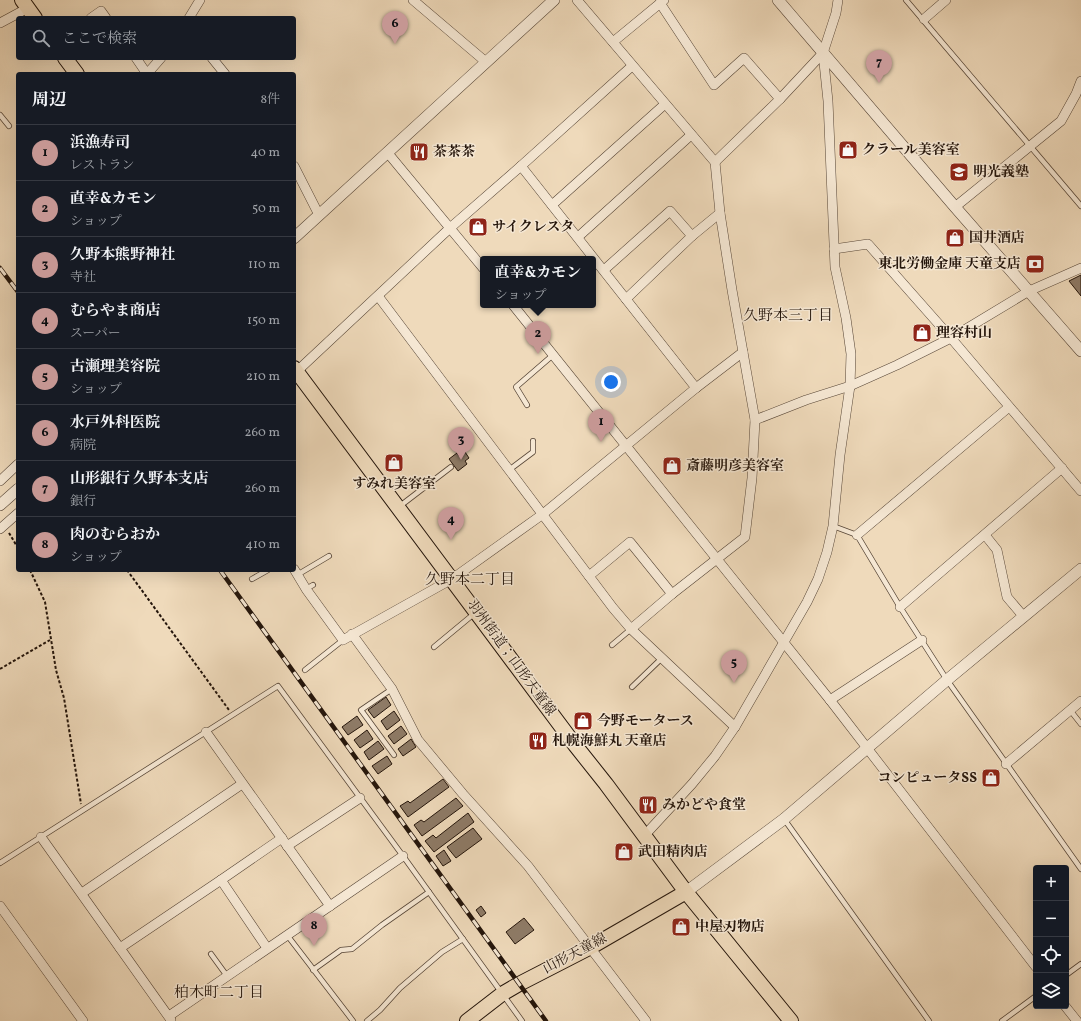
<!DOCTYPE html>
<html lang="ja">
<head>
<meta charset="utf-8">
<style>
	:root { --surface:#171b24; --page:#20242c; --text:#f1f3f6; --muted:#9ea1a6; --line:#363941; --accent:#c59692 }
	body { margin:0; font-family:Vollkorn,"Noto Serif JP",serif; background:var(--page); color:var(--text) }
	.controls { position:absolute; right:12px; bottom:12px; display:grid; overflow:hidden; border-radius:4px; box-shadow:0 4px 16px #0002 }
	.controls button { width:36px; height:36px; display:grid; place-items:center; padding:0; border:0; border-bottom:1px solid var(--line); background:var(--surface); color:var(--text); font:20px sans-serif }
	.you { position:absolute; left:611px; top:382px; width:14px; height:14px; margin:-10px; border:3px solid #fff; border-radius:50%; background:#1a73e8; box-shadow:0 0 0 6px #1a73e833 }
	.badge { display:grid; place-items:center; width:26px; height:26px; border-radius:50%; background:var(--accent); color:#111; font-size:13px; font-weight:700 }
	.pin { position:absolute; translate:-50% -33px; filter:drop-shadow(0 1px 2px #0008) }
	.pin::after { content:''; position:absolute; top:21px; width:14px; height:12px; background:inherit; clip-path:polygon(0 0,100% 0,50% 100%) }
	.popup { position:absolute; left:480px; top:256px; width:116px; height:52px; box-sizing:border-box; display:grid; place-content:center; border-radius:4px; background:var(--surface); filter:drop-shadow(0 1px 3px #0005); font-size:13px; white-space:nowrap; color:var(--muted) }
	.popup b { font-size:15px; color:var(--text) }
	.popup::after { content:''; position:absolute; left:50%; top:100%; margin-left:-8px; border:8px solid transparent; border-top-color:var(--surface) }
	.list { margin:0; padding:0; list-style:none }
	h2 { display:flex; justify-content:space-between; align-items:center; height:52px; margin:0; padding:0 16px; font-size:17px }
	h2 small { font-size:13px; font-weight:400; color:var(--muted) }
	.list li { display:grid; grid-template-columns:26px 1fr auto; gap:12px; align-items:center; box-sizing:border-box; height:56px; padding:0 16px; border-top:1px solid var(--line) }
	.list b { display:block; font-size:15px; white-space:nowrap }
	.list p { margin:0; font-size:13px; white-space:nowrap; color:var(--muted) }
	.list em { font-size:13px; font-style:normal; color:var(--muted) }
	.icon { flex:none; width:22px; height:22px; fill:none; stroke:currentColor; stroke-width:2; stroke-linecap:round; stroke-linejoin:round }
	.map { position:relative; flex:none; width:1081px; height:1021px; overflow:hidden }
	.search { position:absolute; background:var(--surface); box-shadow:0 4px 16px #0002; left:16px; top:16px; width:280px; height:44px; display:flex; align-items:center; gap:10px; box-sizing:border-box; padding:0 14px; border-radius:4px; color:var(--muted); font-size:15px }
	.panel { position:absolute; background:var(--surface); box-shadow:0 4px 16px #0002; left:16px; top:72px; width:280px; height:500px; border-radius:4px }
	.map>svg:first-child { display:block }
</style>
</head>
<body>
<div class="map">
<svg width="1081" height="1021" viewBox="0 0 1081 1021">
	<rect width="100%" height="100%" fill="#efdabb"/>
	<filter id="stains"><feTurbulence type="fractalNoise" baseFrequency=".005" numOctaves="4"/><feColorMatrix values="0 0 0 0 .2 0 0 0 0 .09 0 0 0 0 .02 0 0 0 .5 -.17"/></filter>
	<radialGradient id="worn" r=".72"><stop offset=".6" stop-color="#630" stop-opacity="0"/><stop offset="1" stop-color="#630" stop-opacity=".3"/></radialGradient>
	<g fill="#8e7b67" stroke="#24150b">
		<path d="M1081,275V296L1069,281Z"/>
		<path d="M465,452L469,458L465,461L467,464L458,471L449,459L457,453L459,456Z"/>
		<path d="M386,697L391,705L374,718L368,710Z"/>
		<path d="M394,711L400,720L387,730L381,721Z"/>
		<path d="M357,716L363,725L348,735L342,727Z"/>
		<path d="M401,726L407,734L394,744L388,736Z"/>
		<path d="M367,730L373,739L360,748L354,740Z"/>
		<path d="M411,739L416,747L403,756L398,749Z"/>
		<path d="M378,741L384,749L369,760L364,752Z"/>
		<path d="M387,756L392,764L378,774L372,766Z"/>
		<path d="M443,779L449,787L408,817L400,806L408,801L410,803Z"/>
		<path d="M456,798L463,806L422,836L414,825L421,820L424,822Z"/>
		<path d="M468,813L474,822L434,852L425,841L433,835L436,838Z"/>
		<path d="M473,828L482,839L456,858L447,847Z"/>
		<path d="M444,850L451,861L443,866L436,856Z"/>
		<path d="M481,906L486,913L481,917L476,910Z"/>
		<path d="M524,918L534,930L515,944L506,932Z"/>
	</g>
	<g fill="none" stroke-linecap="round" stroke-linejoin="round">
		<defs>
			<g id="service">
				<path d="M906,0L1081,206"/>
				<path d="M0,115L9,126"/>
				<path d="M527,405L516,387L553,355"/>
				<path d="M509,470L533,452V441"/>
				<path d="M400,506L451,467"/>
				<path d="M833,526L857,535L900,607L947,680L1081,869"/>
				<path d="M297,575L329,556"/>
				<path d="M252,579L268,570"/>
				<path d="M306,589L313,585"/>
				<path d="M612,645L631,629"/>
				<path d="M434,647L475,613"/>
				<path d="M305,670L343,640"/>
				<path d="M632,687L662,658"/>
				<path d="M392,689L361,710L394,755"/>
				<path d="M1070,710L1081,724"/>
				<path d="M784,819L929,1021"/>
				<path d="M0,863L278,686L403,856L522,1021"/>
				<path d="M287,935L353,1021"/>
				<path d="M211,954L227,976"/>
				<path d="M313,970L341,950L352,949L382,925L429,892"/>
				<path d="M1066,975L1081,964"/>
				<path d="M367,1021L380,1010L400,988L442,952L463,939"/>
				<path d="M1002,1021L1036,996"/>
			</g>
			<g id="minor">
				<path d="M413,0L486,62"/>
				<path d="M577,0L715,162L720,213L732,290L755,420L752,478L745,537L672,594L631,629"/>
				<path d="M660,3L714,85L744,58L780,99"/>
				<path d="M91,18L101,11L106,18"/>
				<path d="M189,18L200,0"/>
				<path d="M924,19L946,0"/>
				<path d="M0,23L28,8"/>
				<path d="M613,42L664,0"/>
				<path d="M136,58L147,74"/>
				<path d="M212,58L225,74"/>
				<path d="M147,74L161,58"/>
				<path d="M387,152L483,268"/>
				<path d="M715,162L780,99L823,53"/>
				<path d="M294,166L319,215"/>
				<path d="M521,166L696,388"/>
				<path d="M552,205L665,104"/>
				<path d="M955,207L1061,121L1076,94L1081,81"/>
				<path d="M578,237L691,135"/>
				<path d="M834,249L868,244L951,338L1081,491"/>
				<path d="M604,270L670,211L692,236"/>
				<path d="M378,296L613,608L631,629L735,727"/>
				<path d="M626,299L692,236L720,213"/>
				<path d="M513,305L830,700L1036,967"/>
				<path d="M294,374L450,228L521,166L632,66"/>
				<path d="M755,420L806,400L850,386L897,365L951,338L1029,291L1081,268"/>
				<path d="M0,481L18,464"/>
				<path d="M0,529L18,513"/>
				<path d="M857,535L1009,407"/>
				<path d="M985,535L997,550L1007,597L1024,617"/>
				<path d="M294,569L306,589L343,640L452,579L543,514L696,388L743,352"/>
				<path d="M589,576L630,542L672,594"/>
				<path d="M900,607L1062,468"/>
				<path d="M352,634L392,689L418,740L463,794L528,866L646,1021"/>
				<path d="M830,700L922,640"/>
				<path d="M206,732L330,906"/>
				<path d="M1006,764L1081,701"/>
				<path d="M644,836L692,784L715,756L735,727L807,602L818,579L827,552L833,526L840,455L850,386L851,354L846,318L835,267L828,101L823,53L836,13L838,0"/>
				<path d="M41,837L171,1020"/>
				<path d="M287,846L360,798"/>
				<path d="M221,880L267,948"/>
				<path d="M82,893L242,784"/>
				<path d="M0,906L83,1021"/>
				<path d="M120,948L221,880L282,838"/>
				<path d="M1065,1006L1077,1021"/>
				<path d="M169,1016L403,856"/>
			</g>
			<g id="tertiary">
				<path d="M778,0L955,207L1081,351"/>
				<path d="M294,238L554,0"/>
				<path d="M0,505L18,489"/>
				<path d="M686,892L784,819L947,680L1081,569"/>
			</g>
			<g id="primary">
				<path d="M22,0L35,18"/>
				<path d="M65,58L77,74"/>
				<path d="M294,368L575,745L606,784L686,892L791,1021"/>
				<path d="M467,1021L502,994L519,984L591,947L686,892"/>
			</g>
		</defs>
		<use href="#service" stroke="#574637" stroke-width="6"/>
		<use href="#minor" stroke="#574637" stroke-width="10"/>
		<use href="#tertiary" stroke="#574637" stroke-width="12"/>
		<use href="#primary" stroke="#24150b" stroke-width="16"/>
		<g stroke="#24150b" stroke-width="2" stroke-dasharray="3 2" stroke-linecap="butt">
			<path d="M9,533L18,548"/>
			<path d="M30,570L45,602L56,670L64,698L81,804"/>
			<path d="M127,570L229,710"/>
			<path d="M0,669L50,640"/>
		</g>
		<use href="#service" stroke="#f5e7d3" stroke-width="4.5"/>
		<use href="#minor" stroke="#f5e7d3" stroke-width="9"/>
		<use href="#tertiary" stroke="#f5e7d3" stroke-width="11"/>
		<use href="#primary" stroke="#efdabb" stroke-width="14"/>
		<defs>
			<g id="rail">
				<path d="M0,268L18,292"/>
				<path d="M220,570L546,1021"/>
			</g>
		</defs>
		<use href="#rail" stroke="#24150b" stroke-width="4.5"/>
		<use href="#rail" stroke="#f5e7d3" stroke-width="3" stroke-dasharray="9" stroke-linecap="butt"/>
	</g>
	<defs>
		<symbol id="shop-square" viewBox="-11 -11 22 22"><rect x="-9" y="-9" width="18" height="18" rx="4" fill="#8f2418" stroke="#f5e7d3"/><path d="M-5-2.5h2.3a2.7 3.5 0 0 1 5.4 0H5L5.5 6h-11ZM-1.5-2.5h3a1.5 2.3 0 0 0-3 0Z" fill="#fff"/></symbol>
		<symbol id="restaurant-square" viewBox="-11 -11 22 22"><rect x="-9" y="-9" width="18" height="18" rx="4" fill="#8f2418" stroke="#f5e7d3"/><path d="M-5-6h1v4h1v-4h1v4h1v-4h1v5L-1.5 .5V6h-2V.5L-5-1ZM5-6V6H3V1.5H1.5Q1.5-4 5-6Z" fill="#fff"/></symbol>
		<symbol id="school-square" viewBox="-11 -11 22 22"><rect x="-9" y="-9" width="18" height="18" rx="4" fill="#8f2418" stroke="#f5e7d3"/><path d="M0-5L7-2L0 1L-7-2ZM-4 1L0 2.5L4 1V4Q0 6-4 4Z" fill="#fff"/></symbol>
		<symbol id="bank-square" viewBox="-11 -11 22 22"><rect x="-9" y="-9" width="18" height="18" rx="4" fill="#8f2418" stroke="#f5e7d3"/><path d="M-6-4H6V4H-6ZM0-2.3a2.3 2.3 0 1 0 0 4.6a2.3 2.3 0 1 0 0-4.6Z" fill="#fff"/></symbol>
	</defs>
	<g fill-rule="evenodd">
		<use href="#shop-square" x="837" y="139" width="22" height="22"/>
		<use href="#restaurant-square" x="408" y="141" width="22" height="22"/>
		<use href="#school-square" x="948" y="161" width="22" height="22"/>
		<use href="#shop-square" x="467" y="216" width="22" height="22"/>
		<use href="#shop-square" x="944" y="227" width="22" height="22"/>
		<use href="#bank-square" x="1024" y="253" width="22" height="22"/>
		<use href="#shop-square" x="911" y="322" width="22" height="22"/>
		<use href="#shop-square" x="383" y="452" width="22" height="22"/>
		<use href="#shop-square" x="661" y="455" width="22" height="22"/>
		<use href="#shop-square" x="572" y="710" width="22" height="22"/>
		<use href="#restaurant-square" x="527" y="730" width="22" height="22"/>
		<use href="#shop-square" x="980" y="767" width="22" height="22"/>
		<use href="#restaurant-square" x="637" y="794" width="22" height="22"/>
		<use href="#shop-square" x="613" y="841" width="22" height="22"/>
		<use href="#shop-square" x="670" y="916" width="22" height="22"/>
	</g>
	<g text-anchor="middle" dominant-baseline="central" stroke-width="3" stroke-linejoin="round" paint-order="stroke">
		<g font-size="14" font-weight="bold" fill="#24150b" stroke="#f5e7d3" text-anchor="start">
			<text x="862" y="150">クラール美容室</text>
			<text x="433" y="152">茶茶茶</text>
			<text x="973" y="172">明光義塾</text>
			<text x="492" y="227">サイクレスタ</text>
			<text x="969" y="238">国井酒店</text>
			<text x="1021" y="264" text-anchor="end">東北労働金庫 天童支店</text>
			<text x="936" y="333">理容村山</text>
			<text x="686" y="466">斎藤明彦美容室</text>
			<text x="394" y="484" text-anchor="middle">すみれ美容室</text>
			<text x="597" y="721">今野モータース</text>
			<text x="552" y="741">札幌海鮮丸 天童店</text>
			<text x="977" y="778" text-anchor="end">コンピュータSS</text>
			<text x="662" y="805">みかどや食堂</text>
			<text x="638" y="852">武田精肉店</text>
			<text x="695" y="927">中屋刃物店</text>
		</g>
		<g font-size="14" fill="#24150b" stroke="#f5e7d3">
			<text transform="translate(511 658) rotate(54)">羽州街道；山形天童線</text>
			<text transform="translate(575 954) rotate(-28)">山形天童線</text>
		</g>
		<g font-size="15" fill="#24150b" stroke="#f5e7d3">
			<text x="788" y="316">久野本三丁目</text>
			<text x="470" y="580">久野本二丁目</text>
			<text x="219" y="993">柏木町二丁目</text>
		</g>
	</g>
	<rect width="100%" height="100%" filter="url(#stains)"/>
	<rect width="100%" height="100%" fill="url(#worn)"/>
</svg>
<div class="controls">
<button>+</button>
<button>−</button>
<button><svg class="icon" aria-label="locate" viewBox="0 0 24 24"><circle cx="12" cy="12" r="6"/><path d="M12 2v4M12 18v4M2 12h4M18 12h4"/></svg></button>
<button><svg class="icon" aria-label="layers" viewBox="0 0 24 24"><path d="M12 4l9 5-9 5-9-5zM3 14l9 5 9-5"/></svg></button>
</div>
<div class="you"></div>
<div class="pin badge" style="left:601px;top:442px">1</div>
<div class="pin badge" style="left:538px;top:354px">2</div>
<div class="popup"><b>直幸&amp;カモン</b>ショップ</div>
<div class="pin badge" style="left:461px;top:460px">3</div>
<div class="pin badge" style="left:451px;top:540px">4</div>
<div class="pin badge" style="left:734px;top:683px">5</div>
<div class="pin badge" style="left:395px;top:44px">6</div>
<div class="pin badge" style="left:879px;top:83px">7</div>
<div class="pin badge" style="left:314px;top:946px">8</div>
<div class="search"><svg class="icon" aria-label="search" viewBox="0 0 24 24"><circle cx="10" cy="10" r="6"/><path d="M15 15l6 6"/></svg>ここで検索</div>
<section class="panel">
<h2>周辺<small>8件</small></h2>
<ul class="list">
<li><span class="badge">1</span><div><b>浜漁寿司</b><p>レストラン</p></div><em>40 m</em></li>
<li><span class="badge">2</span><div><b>直幸&amp;カモン</b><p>ショップ</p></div><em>50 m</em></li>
<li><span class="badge">3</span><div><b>久野本熊野神社</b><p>寺社</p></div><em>110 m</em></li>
<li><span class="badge">4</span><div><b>むらやま商店</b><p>スーパー</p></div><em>150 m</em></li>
<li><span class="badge">5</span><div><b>古瀬理美容院</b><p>ショップ</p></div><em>210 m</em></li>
<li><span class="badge">6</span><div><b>水戸外科医院</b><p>病院</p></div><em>260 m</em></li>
<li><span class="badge">7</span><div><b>山形銀行 久野本支店</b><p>銀行</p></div><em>260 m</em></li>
<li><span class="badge">8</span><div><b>肉のむらおか</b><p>ショップ</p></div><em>410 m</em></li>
</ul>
</section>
</div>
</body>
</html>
